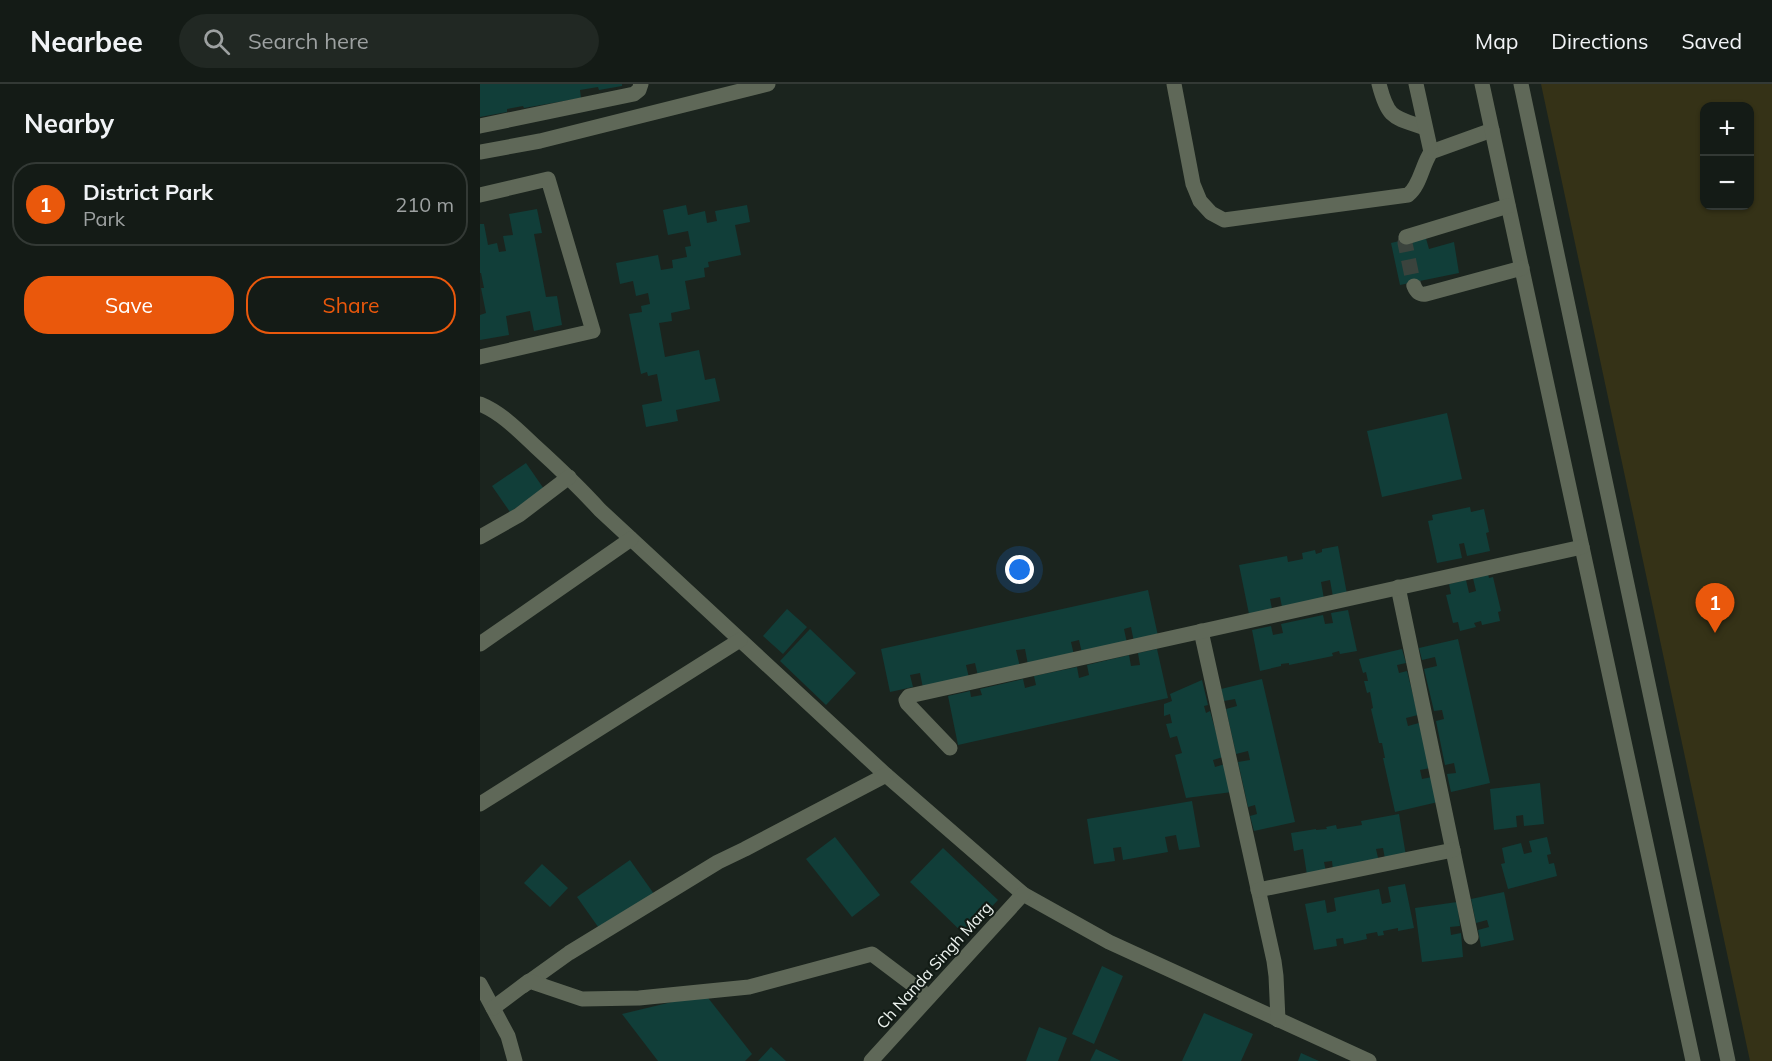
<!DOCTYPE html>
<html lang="en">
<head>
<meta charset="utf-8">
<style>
	:root { --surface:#141b16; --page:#212823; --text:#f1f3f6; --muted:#9da1a1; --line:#333935; --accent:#ea580c }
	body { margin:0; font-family:Mulish,sans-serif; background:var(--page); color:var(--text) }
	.controls { position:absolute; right:18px; top:18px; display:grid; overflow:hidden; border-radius:12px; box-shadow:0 2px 4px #0004 }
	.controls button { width:54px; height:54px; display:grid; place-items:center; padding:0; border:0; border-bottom:2px solid var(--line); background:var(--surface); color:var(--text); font:30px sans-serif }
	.you { position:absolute; left:540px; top:486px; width:21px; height:21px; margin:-15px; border:4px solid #fff; border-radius:50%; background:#1a73e8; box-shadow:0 0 0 9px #1a73e833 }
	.badge { display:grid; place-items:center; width:39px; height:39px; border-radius:50%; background:var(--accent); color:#fff; font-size:20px; font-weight:700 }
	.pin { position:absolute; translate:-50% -50px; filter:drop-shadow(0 2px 3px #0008) }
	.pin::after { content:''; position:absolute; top:32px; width:21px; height:18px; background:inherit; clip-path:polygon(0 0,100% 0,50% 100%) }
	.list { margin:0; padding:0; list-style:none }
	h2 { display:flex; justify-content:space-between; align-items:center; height:78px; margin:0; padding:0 24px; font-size:26px }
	h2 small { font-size:20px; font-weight:400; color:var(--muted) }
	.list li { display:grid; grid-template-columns:39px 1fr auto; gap:18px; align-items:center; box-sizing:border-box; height:84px; margin:0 12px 12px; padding:0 12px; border:2px solid var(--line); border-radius:24px }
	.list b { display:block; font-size:22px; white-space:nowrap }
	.list p { margin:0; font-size:20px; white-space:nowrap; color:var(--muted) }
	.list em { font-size:20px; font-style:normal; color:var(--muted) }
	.actions { display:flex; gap:12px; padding:18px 24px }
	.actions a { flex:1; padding:14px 0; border:2px solid var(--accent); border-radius:24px; text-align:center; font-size:21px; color:var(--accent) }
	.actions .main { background:var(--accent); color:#fff }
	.icon { flex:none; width:33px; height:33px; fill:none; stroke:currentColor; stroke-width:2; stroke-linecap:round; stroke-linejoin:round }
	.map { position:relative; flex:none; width:1292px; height:977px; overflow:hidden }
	header { display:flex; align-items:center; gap:36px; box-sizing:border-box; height:84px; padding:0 30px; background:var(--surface); border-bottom:2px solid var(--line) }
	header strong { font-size:28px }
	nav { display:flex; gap:33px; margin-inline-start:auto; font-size:21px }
	.search { width:420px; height:54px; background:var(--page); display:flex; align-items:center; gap:15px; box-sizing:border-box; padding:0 21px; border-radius:33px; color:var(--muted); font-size:22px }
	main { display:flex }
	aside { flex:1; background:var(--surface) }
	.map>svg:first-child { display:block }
</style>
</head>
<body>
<header>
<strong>Nearbee</strong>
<div class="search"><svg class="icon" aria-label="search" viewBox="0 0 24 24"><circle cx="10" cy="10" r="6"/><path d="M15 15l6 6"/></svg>Search here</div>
<nav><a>Map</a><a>Directions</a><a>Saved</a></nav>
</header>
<main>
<aside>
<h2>Nearby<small></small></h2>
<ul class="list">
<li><span class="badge">1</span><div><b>District Park</b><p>Park</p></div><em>210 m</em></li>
</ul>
<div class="actions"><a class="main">Save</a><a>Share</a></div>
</aside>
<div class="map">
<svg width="1292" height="977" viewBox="0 0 1292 977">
	<rect width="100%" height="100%" fill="#1b241e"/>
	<path fill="#353217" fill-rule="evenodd" d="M1061,0H1292V977H1270ZM1224,22H1270V122H1224Z"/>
	<g fill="#113e39">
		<path d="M0,0H142V2L119,6L118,3L100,6L101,14L44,24L43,22L27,25V28L0,33Z"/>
		<path d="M206,121L208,131L225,127L227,139L237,137L235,127L267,121L270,138L255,141L261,171L228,178L229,183L224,184L225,193L205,197L210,225L191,229L192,237L179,239L185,273L219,266L225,296L235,294L240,317L196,326L198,337L166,343L162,321L182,317L177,290L168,292L167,288L161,290L149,230L162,228L161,222L170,220L168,209L156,212L153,197L140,200L136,179L178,171L181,186L193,184L192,176L207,173L205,163L211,162L208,147L188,151L183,126Z"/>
		<path d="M57,125L62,149L54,150L66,213L77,212L82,241L54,247L50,227L26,232L29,251L0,256V231L6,229L1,204H4L1,189H0V140H4L8,161L17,159L19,168L26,167L23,152L33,151L29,130Z"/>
		<path d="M945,151L949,165L974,158L979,189L920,201L911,159Z"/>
		<path d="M967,329L982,395L902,413L887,347Z"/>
		<path d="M46,379L64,405L30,428L12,402Z"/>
		<path d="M990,423L991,428L1004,425L1009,448L1006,449L1010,467L987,472L984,459L979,460L982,474L957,479L948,437L953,436L952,431Z"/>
		<path d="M858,462L867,510L853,513L850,496L841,498L844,515L802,523L800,513L790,515L792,525L769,530L759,481L807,472L808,478L823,475L822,469L835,466L836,470L842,468V465Z"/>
		<path d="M1008,490L1009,494L1013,493L1021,527L1018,528L1020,537L1002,541L1001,537L994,539L996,543L980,547L978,538L973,539L966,511L971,510L969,500L986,496L989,509L996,507L993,494Z"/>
		<path d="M668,506L678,552L654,558L651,543L644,545L647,559L602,569L599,556L591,558L594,571L548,581L545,565L536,566L540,583L498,592L495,579L486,581L489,594L443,604L440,589L430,591L433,603L410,608L401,565Z"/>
		<path d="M307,525L327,543L303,570L283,552Z"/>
		<path d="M868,526L877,567L860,570L859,567L852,569L853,572L809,581V579L801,580V582L780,587L772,546L791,542L793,551L803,549L801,540L843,531L845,540L853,539L851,529Z"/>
		<path d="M330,545L376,589L346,621L300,577Z"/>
		<path d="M978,555L1010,699L971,708L967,690L976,689L974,679L965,681L956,637L964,635L962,626L954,627L944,585L957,582L955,573L942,576L939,564Z"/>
		<path d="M677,565L688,614L478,661L468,612L490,607L491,613L502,611L500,605L543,595L545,604L556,601L554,592L597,583L599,594L609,591L607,581L649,571L651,582L660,581L658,569Z"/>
		<path d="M922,565L926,579L917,581L919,589L927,587L938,631L926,634L928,642L939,639L950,684L940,686L942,695L952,693L958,718L915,728L903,674H905L902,659H899L891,625L893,624L890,608L887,609L884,597H888L886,588L883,589L879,575Z"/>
		<path d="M782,595L815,738L774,747L770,732L777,730L775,721L768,723L758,678L770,676L768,667L756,670L746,625L757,622L755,615L744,617L741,605Z"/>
		<path d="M722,596L728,621L724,622L726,629L730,627L743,673L733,676L735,683L745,680L752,708L706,714L695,671L702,669L697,652L690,654L686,640L692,639L690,630L684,632V620L692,617L690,610Z"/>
		<path d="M1060,699L1064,740L1044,742L1043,731L1036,732L1037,743L1014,746L1010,705Z"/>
		<path d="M712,717L720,763L699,766L696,751L685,753L688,768L643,776L641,763L633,764L635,777L614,780L607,735Z"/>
		<path d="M919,730L926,772L905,775L903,764L896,765L899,778L853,786L852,777L844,778L846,788L827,791L823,765L814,767L811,749L836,745V746L847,745L846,743L856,741L857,745L882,741L881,737Z"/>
		<path d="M355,753L400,811L372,833L326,775Z"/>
		<path d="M1067,753L1071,770L1067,771L1069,780L1074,779L1077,792L1028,805L1021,780L1025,779L1022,764L1041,759L1044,770L1052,768L1049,757Z"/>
		<path d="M463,764L518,816L485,851L430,798Z"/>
		<path d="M150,776L174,810L121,847L97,813Z"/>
		<path d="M62,780L88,804L70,823L44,799Z"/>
		<path d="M925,800L934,844L918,847V844L903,847L904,851L898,852L897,848L886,850L887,855L864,860L863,854L856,855L857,862L834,866L825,820L845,816L847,829L856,827L854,814L899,805L902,820L911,818L908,803Z"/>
		<path d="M1024,808L1034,856L1001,863L998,846L1009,843L1007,836L996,839L991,815Z"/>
		<path d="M977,818L980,842L970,843L971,851L981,849L983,873L942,878L935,824Z"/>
		<path d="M622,882L643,892L614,960L592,950Z"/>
		<path d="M225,910L272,970L265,977H178L142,930Z"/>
		<path d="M724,929L773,950L761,977H702Z"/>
		<path d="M559,943L587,954L578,977H546Z"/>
		<path d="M291,963L306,977H278Z"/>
		<path d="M616,965L641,977H610Z"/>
		<path d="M821,969L839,977H818Z"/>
	</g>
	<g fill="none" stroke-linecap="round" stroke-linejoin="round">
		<path stroke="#3a433d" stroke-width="15" stroke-dasharray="15 8" stroke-linecap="butt" d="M926,153L925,159L934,202"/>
		<g stroke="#5f6858" stroke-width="15">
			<path d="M694,0L713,100L720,117L731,129L744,136L928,111C940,102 942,81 951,68L1012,46"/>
			<path d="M899,0C908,35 913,33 945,44"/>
			<path d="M936,0L951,68"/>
			<path d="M1002,0L1213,977"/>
			<path d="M1041,0L1248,977"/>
			<path d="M0,42L154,10L159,6L161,0"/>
			<path d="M0,68L60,57L288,0"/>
			<path d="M0,111L68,95L113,247L0,273"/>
			<path d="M926,153L1028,122"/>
			<path d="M934,202C936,207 939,211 946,210L1042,184"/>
			<path d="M0,320C22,329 39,347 56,363C78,383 100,404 120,426L406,691L543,810L629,858L889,977"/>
			<path d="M0,453L39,431L89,393"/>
			<path d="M918,503L991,853"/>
			<path d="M721,547L794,877L796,892L798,936"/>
			<path d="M0,560L151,455"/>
			<path d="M470,664L427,619L426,616L429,612L1102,463"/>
			<path d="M0,720L260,556"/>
			<path d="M778,806L973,766"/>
			<path d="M0,900L28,952L35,977"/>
			<path d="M43,902L89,869L238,778L265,765L406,691"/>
			<path d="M13,924L49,897L102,915L159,914L269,903L392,870L449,913"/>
			<path d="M391,977L543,810"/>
		</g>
	</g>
	<g text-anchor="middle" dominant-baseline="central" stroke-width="4.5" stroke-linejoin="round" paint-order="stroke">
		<g font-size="16" fill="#edf3ef" stroke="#121b15">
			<text transform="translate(454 881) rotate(-48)">Ch Nanda Singh Marg</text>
		</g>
	</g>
</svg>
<div class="controls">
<button>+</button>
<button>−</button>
</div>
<div class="you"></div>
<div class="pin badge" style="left:1235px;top:549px">1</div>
</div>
</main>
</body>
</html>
